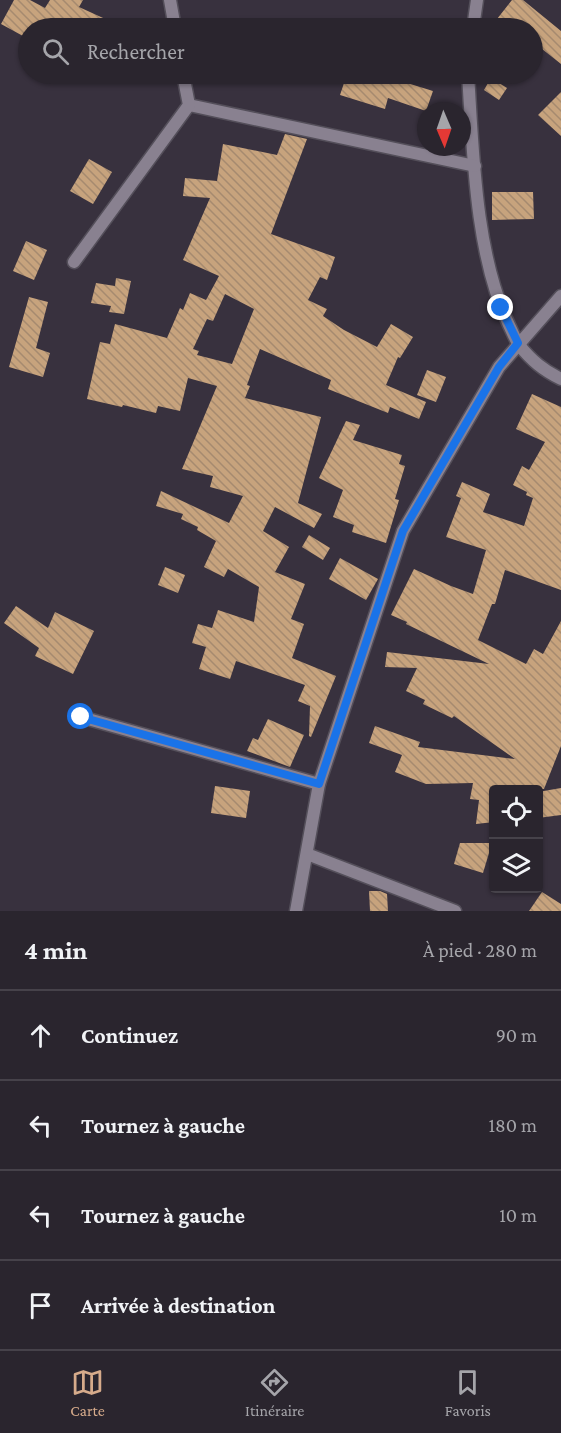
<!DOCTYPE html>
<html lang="fr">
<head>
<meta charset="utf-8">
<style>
	:root { --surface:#2a252e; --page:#36313a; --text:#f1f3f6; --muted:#a5a5aa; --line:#46424a; --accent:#d6ab8b }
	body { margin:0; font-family:"Crimson Pro",serif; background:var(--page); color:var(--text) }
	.controls { position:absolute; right:18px; bottom:18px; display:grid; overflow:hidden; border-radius:6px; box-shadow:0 2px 4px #0004 }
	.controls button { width:54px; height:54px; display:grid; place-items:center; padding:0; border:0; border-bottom:2px solid var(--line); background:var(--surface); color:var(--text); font:30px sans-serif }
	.compass { position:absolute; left:417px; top:102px; width:54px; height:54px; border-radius:50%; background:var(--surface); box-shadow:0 2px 4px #0004; rotate:178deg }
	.stop { position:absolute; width:18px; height:18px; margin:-14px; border:4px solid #1a73e8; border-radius:50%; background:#fff }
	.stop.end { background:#1a73e8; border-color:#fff; box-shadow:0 2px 6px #0008 }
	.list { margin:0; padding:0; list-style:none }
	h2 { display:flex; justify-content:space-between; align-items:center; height:78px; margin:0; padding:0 24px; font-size:26px }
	h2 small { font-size:20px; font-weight:400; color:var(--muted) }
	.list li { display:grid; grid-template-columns:39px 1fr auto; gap:18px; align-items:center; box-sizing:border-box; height:90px; padding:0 24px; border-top:2px solid var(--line) }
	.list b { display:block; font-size:22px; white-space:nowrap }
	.list em { font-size:20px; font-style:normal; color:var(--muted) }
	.icon { flex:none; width:33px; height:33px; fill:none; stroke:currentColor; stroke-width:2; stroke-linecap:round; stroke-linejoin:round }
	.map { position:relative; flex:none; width:561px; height:911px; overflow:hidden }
	.search { position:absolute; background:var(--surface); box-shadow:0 2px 4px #0004; left:18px; right:18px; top:18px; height:66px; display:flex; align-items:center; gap:15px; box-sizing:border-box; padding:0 21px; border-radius:33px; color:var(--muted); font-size:22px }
	.sheet { height:438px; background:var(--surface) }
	nav { display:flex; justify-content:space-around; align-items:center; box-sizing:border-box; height:84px; border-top:2px solid var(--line); background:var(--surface); font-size:16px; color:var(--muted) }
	nav a { display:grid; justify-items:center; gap:3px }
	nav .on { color:var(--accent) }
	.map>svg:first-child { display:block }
</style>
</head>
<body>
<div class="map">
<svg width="561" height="911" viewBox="0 0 561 911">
	<defs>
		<pattern id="building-back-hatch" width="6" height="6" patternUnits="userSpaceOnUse" patternTransform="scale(1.5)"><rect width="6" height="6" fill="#c7a37d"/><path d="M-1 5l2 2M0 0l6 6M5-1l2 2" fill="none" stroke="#a68a6f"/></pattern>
	</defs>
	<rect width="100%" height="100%" fill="#38313e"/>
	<g fill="url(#building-back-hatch)" fill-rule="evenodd">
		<path d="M14,0H30L45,8L50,0H83L79,7L125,28H28L23,36L1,24Z"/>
		<path d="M512,0H523L561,31V64L532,41V28H509L497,19Z"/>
		<path d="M347,74H378L433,91L426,111L388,98L385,109L340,95Z"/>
		<path d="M491,78L507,88L499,100L484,90Z"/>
		<path d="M561,92V136L538,115Z"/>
		<path d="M285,134L307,139L271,234L335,257L327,280L320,277L308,300L327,309L323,316L344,330L377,347L391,324L413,337L400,358L398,357L386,385L426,402L419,419L390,407L388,413L328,389L331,380L260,349L247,385L250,386L245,398L321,417L298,503L322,514L314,528L275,507L263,531L289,547L275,572L305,584L291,619L304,624L292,658L336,676L311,737L309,736L310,706L298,701L305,685L236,661L230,679L199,669L206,647L192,643L198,624L212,628L218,610L254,622L259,587L228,569L224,577L204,567L216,541L197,530L198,527L181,519L183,514L156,506L161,491L229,523L243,496L210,487L213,476L182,469L217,386L188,378L180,411L158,406L156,413L123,405L122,407L87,399L100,342L110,344L115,324L167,338L180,308L183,310L190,293L206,300L219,276L183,260L210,198L183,196L185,178L217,181L223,144L277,155ZM225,294L254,309L232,364L197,355L199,351L193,349L207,319L213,321Z"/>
		<path d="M89,159L112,172L93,204L70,191Z"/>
		<path d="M492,192H533L534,219L492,220Z"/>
		<path d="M26,241L47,250L34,280L13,271Z"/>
		<path d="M116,278L131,281L124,314L109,312L111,306L91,303L96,283L115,286Z"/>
		<path d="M29,297L48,302L36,348L50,353L43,377L9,367Z"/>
		<path d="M427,370L446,377L436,402L417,395Z"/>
		<path d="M532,394L561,407V590L505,570L495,604H492L478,640L526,664L534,649L543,654L561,621V746L544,789H494V822L476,824L479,800L470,799L473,783L426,784L395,772L402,755L369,743L375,726L420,742L418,747L515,759L454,716L452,718L423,704L425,700L406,691L417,668L385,667L387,652L489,664L406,624L407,622L391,615L414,569L451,586L473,594L486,550L446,537L461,498L456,496L462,482L490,494L483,512L524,526L533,498L526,495L527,492L513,485L522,466L529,470L545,442L516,429Z"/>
		<path d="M346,421L360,425L353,440L402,455L399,464L405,466L395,499L399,500L386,543L352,532L354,525L333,517L343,490L319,478Z"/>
		<path d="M309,535L330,548L323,560L302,547Z"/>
		<path d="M340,558L378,579L366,600L329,579Z"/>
		<path d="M165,567L185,575L178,593L158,585Z"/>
		<path d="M16,606L48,628L55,612L94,631L73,674L35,656L39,648L4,623Z"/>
		<path d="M268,719L304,735L290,767L247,751L253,738L258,740Z"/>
		<path d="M215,786L250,791L246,818L211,813Z"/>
		<path d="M561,788V815L538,818V792Z"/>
		<path d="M460,843H492L483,873L454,864Z"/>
		<path d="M369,891H380L387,894L388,911H370Z"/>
		<path d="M542,892L561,904V911H529Z"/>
	</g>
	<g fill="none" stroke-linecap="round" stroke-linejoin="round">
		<defs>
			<g id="street">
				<path d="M170,0L175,28"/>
				<path d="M473,28L477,0"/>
				<path d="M468,74C473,151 475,254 509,325C512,331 515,339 519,345C532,361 543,370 561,379"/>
				<path d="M189,105L475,166"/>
				<path d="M74,262L189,105L183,74"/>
				<path d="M81,717L319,784"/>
				<path d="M307,854L455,911"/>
				<path d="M296,911L319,784L403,531L499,367L561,296"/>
			</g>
		</defs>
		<use href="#street" stroke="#544f5a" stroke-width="15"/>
		<use href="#street" stroke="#898190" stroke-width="12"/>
	</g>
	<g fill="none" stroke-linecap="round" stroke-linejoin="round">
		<path stroke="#1a73e8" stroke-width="8" d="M81,717L319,784L403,531L499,367L518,343L501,308"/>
	</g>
</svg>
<div class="controls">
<button><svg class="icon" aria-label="locate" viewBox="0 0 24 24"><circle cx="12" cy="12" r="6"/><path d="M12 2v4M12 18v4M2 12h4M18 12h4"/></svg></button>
<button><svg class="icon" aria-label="layers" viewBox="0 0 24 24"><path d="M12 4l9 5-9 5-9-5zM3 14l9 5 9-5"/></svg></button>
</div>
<svg class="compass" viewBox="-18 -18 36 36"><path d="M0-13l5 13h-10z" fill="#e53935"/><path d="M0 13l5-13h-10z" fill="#a5a5aa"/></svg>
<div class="stop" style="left:81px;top:717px"></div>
<div class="stop end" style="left:501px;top:308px"></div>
<div class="search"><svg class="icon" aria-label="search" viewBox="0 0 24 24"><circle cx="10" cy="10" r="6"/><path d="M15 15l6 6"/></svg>Rechercher</div>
</div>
<section class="sheet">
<h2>4 min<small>À pied · 280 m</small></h2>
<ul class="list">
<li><svg class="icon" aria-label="ahead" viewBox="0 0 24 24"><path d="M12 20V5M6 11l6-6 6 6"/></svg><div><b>Continuez</b></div><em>90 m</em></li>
<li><svg class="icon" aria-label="left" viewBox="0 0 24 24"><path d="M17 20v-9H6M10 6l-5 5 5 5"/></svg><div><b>Tournez à gauche</b></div><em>180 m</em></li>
<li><svg class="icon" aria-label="left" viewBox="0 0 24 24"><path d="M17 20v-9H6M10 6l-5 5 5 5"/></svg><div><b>Tournez à gauche</b></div><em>10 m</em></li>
<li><svg class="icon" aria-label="arrive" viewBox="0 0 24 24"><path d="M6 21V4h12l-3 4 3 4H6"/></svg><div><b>Arrivée à destination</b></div></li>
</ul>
</section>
<nav>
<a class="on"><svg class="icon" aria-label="map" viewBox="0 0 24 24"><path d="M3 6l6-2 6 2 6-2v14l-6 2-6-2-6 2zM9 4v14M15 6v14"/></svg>Carte</a>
<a><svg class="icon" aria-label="directions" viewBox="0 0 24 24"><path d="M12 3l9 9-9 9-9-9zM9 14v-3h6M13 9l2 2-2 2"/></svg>Itinéraire</a>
<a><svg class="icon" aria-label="saved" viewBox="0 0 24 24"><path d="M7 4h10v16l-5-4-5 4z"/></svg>Favoris</a>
</nav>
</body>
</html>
